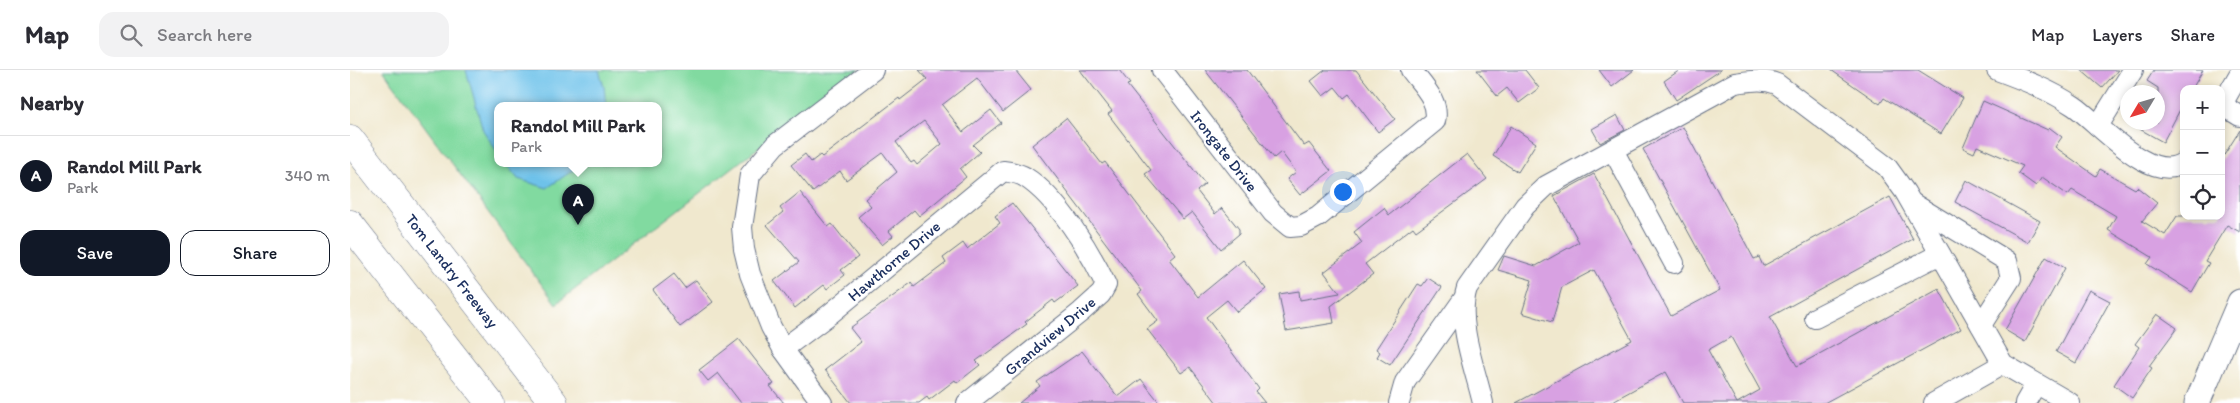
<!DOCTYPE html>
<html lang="en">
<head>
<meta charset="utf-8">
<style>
	:root { --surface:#fff; --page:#f2f2f3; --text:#2b2b33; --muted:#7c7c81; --line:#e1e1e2; --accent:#111827 }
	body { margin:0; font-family:Itim,sans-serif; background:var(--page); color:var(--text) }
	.controls { position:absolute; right:15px; top:15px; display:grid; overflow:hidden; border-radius:10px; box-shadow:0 2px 8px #0003 }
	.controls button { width:45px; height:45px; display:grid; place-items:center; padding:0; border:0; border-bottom:1px solid var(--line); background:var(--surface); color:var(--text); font:25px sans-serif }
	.compass { position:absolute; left:1770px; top:15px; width:45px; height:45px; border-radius:50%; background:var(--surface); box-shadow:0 2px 8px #0003; rotate:232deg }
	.you { position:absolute; left:992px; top:121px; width:18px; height:18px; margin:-12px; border:4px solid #fff; border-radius:50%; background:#1a73e8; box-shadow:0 0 0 8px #1a73e833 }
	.badge { display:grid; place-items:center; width:32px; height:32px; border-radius:50%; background:var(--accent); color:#fff; font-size:16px; font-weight:700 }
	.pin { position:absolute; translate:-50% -41px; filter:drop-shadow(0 1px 2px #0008) }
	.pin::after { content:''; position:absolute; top:26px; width:18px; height:15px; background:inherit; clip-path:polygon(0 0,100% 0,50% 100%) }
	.popup { position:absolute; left:144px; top:32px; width:168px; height:65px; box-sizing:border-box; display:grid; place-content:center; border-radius:10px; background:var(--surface); filter:drop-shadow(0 1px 4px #0005); font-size:16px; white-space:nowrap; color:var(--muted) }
	.popup b { font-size:19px; color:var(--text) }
	.popup::after { content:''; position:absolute; left:50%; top:100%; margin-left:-10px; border:10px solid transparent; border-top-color:var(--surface) }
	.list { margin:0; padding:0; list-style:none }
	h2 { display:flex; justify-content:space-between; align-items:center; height:65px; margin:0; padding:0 20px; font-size:21px }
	h2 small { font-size:16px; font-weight:400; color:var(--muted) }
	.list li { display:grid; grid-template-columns:32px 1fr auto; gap:15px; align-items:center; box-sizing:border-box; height:80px; padding:0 20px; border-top:1px solid var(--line) }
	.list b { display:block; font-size:19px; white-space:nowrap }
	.list p { margin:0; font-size:16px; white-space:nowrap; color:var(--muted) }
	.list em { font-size:16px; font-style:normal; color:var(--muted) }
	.actions { display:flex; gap:10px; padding:15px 20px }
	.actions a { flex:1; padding:11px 0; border:1px solid var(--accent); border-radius:15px; text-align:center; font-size:18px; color:var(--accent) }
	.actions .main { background:var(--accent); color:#fff }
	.icon { flex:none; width:28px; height:28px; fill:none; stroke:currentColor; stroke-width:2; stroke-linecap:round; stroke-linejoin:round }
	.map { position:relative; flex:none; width:1890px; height:333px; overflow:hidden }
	header { display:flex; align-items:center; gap:30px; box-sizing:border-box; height:70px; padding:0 25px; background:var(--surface); border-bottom:1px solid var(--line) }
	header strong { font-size:24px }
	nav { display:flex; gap:28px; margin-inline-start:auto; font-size:18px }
	.search { width:350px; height:45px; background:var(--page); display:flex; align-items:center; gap:12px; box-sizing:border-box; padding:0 18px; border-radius:15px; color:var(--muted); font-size:19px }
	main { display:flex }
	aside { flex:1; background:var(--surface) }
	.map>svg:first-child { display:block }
</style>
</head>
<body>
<header>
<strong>Map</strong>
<div class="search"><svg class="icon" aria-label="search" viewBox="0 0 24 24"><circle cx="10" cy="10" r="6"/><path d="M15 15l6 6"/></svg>Search here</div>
<nav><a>Map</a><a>Layers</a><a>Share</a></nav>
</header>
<main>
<aside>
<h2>Nearby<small></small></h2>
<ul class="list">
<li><span class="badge">A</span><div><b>Randol Mill Park</b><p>Park</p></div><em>340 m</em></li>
</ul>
<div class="actions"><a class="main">Save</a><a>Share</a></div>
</aside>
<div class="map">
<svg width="1890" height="333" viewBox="0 0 1890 333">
	<rect width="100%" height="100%" fill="#fff"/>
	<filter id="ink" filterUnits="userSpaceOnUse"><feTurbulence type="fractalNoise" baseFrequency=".02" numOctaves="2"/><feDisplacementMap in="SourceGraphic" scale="10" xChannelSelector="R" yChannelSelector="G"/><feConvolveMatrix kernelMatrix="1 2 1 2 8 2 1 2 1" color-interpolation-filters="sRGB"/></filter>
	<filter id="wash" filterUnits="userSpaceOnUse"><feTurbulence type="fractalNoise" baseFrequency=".0096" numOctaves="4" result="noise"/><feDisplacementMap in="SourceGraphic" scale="20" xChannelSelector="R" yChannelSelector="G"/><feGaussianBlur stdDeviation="1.12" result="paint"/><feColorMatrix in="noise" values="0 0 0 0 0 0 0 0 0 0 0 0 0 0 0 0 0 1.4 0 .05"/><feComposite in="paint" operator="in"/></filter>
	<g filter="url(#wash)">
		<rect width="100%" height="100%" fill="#f0e8ce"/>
		<path fill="#81daa0" stroke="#4e847f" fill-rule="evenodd" d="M33,0H509L206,234ZM148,36H308V94H148Z"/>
		<g fill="#6ec2ea" stroke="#4478a4">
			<path d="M116,0H249L254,17L256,36H148V83L133,60Z"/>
			<path d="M156,94H232L197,118L168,109Z"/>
		</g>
		<g id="blocks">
			<g fill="#d8a1e2" fill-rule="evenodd">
				<path d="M569,0H665L681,20L653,42L627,8L592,35L613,62L641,40L651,53L623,75L630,82L610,99L616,107L569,146L564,140L539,161L543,166L532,175L508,147L521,136L515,129L547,102L533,83L496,110L490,101L463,122L441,95L455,84L461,92L470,85L472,87L549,28L550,30L577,9ZM574,51L592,74L567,95L564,91L561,93L546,72Z"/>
				<path d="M730,0H769L780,14L777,15L855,114L847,121L865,144L872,138L889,159V164L871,179L842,142L833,149L795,104L801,100L758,44L762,41Z"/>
				<path d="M855,0H897L954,76L959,73L981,101L950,125L937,109L946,102L931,82L924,88Z"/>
				<path d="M975,0H1006L1045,49L1028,62L999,24L994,28L985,17L973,26L961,11Z"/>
				<path d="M1127,0H1175L1189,18L1169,33L1157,18L1147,26Z"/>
				<path d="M1249,0H1284L1262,17Z"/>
				<path d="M1330,0H1371L1326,30L1314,11Z"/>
				<path d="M1481,0H1568L1613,28L1591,64L1534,28L1530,34Z"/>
				<path d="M1731,0H1768L1752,18Z"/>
				<path d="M1804,0H1853L1842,19H1834V32L1813,72L1777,52H1808V18L1797,11Z"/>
				<path d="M1633,31L1698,60L1700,58L1712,67L1705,77L1746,106L1750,99L1785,119L1787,117L1807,133L1792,151L1815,165L1827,146H1871V90L1890,60V162L1877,155L1855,191L1859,193L1842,222L1797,194L1802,187L1758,160L1766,146L1722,120L1718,125L1692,107L1686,116L1668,103L1673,96L1627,76L1624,83L1613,78Z"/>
				<path d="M1267,45L1275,60L1250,73L1242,59Z"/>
				<path d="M716,48L752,94L755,92L825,184L819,189L848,227L893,190L916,219L887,242L877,230L856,247L909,319L906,322L915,333H867L840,297L831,303L797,259L808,251L788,224L792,221L682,75Z"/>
				<path d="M1161,56L1186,73L1168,102L1143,86Z"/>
				<path d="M1333,57L1404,189L1409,187L1413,196L1540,127L1563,169L1420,247L1447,296L1589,219L1611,259L1474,333H1387L1410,320L1381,267L1358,280L1387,333H1333L1316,302L1259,333H1166L1282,270L1244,200L1212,217L1202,252L1172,243L1182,210L1148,200L1154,186L1186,196L1229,172L1204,126L1244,104L1321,246L1370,220L1293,79Z"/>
				<path d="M1117,84L1137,109L1066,161L1063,157L1015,194L1023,204L981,236L984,253L936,261L929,224L949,221L950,230L990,223L974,202L1012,173L1004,162L1034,138L1039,145Z"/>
				<path d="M1616,110L1690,151L1678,172L1605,132Z"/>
				<path d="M450,122L478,157L482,154L508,187L491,200L495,205L477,219L474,215L445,238L424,211L449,192L417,155L433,142L430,138Z"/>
				<path d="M662,133L728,216L705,233L703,230L675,252L677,254L626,291L630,295L607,313L605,310L579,330L577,327L569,333H501L475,300L511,272L500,258L561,213L564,217L596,193L593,188L613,173L617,179L650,153L645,146Z"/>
				<path d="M1696,187L1715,198L1675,272L1655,260Z"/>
				<path d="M324,204L335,218L346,210L363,232L330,257L303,220Z"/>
				<path d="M1078,208L1092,217L1040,295L1027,287L1030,282L1026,279L1068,214L1072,216Z"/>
				<path d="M1739,220L1760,231L1726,293L1706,282Z"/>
				<path d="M1807,244L1827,258L1799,296L1802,298L1782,328L1764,315L1789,277L1785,274Z"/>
				<path d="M389,269L424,314L420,316L434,333H391L368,303L358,311L349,300Z"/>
				<path d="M732,281L768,327L791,309L810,333H669L690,316L687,312Z"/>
			</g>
		</g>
	</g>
	<g filter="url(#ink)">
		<use href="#blocks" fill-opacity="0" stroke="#667085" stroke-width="1"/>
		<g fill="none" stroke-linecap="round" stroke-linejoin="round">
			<defs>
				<g id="minor">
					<path d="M812,0L923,143L940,157L951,156L968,147L1085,51C1090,31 1072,15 1061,0"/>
					<path d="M1647,0C1674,10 1700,20 1724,36C1748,52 1802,117 1834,92"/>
					<path d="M1872,35L1890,46"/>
					<path d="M1871,36L1890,3"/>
					<path d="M1748,56L1783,0"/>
					<path d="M1263,80L1324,193"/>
					<path d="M1562,133L1657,191L1661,208L1631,255"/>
					<path d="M1465,248L1590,184"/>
					<path d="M433,279L480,244L653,101C660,102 669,103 675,107C707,127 740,181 756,215L751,224L731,242L617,333"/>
					<path d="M472,333L433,279L421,257L400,204L394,179L392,157L400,105L425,75L523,0"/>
					<path d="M1049,333L1055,312L1113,230"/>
					<path d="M1133,333C1125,298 1106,252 1117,218L1175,136L1196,116L1385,13C1400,11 1413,8 1427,14L1537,97L1555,122L1653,294L1720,333"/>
					<path d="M1584,333L1653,294"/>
					<path d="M1675,333L1686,314"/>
				</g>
				<path id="major" d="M1847,333L1890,232"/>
				<g id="highway">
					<path d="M0,69L204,333"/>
					<path d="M0,154L140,333"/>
				</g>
			</defs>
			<use href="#minor" stroke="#667085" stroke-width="22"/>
			<use href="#major" stroke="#667085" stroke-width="27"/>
			<use href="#highway" stroke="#667085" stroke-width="29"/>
			<use href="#minor" stroke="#fff" stroke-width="20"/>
			<use href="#major" stroke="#fff" stroke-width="25"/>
			<use href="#highway" stroke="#fff" stroke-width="28"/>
		</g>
	</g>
	<g text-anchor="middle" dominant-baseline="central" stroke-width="4" stroke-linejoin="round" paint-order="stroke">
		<g font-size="16" fill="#1b2f5e" stroke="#fff">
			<text transform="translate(874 81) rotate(52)">Irongate Drive</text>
			<text transform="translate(544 191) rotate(-40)">Hawthorne Drive</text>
			<text transform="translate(102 201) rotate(52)">Tom Landry Freeway</text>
			<text transform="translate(700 266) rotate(-40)">Grandview Drive</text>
		</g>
	</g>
</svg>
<div class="controls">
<button>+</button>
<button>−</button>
<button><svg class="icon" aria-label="locate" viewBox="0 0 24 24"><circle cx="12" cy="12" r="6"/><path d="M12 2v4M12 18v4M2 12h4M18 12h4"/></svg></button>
</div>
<svg class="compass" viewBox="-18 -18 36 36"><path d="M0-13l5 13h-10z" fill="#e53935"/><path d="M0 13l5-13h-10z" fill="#7c7c81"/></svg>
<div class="you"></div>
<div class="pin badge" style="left:228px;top:155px">A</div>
<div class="popup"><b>Randol Mill Park</b>Park</div>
</div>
</main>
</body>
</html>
